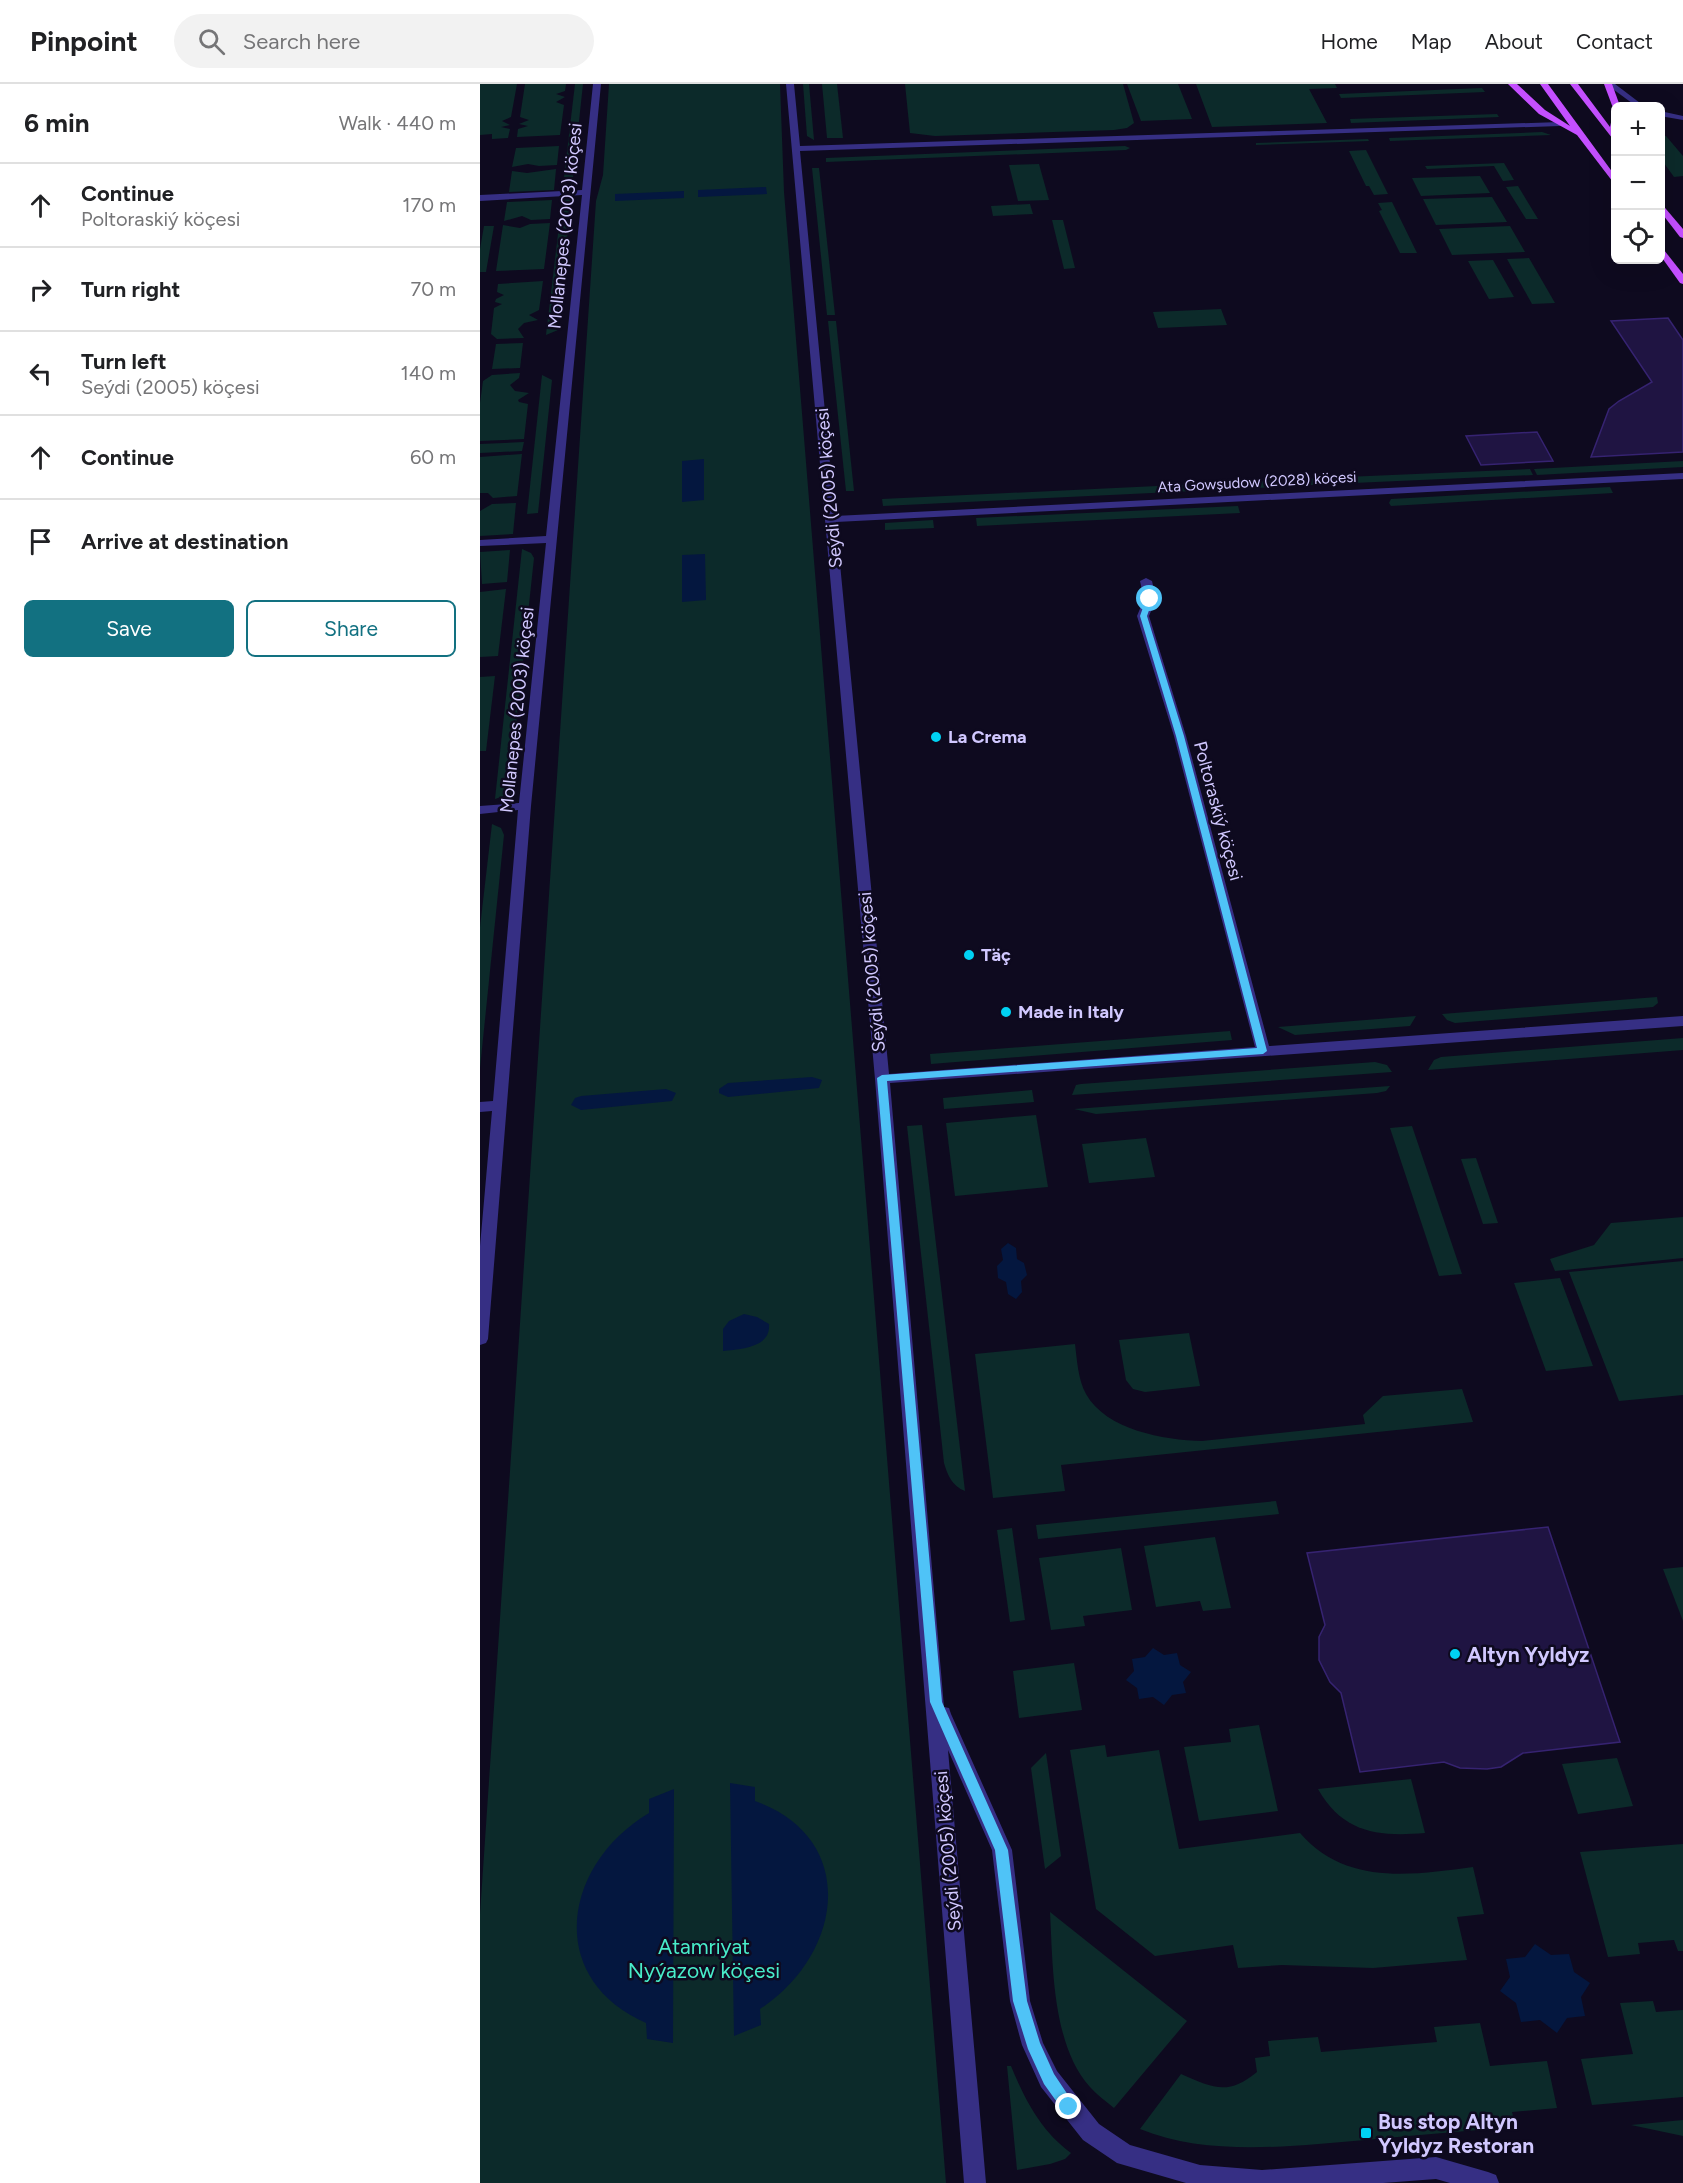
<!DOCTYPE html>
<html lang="en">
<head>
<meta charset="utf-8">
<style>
	:root { --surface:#fff; --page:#f2f2f2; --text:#202124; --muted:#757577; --line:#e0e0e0; --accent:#127181 }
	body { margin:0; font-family:Figtree,sans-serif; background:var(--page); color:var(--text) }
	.controls { position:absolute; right:18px; top:18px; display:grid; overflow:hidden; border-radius:9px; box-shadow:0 6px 24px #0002 }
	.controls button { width:54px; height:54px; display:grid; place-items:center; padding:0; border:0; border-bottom:2px solid var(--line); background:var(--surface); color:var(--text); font:30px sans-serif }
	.stop { position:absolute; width:18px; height:18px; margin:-14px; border:4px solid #4fc3f7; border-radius:50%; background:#fff }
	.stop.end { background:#4fc3f7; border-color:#fff; box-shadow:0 2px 6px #0008 }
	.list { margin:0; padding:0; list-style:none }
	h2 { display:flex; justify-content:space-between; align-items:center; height:78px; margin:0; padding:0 24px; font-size:26px }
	h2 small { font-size:20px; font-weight:400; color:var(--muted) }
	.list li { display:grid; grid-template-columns:39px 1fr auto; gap:18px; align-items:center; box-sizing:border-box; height:84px; padding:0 24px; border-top:2px solid var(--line) }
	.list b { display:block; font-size:22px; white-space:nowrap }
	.list p { margin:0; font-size:20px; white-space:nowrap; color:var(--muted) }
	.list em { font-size:20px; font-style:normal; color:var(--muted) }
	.actions { display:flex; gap:12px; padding:18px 24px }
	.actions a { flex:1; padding:14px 0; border:2px solid var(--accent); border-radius:9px; text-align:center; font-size:21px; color:var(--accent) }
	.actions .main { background:var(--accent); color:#fff }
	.icon { flex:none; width:33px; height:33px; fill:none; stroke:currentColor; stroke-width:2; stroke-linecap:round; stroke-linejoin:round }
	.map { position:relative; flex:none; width:1203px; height:2099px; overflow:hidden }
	header { display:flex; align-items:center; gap:36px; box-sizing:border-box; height:84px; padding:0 30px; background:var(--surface); border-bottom:2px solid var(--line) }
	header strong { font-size:28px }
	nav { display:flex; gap:33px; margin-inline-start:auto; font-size:21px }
	.search { width:420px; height:54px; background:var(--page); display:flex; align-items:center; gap:15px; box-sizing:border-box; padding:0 21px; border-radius:33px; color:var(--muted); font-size:22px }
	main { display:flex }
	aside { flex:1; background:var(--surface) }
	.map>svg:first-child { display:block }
</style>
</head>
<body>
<header>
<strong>Pinpoint</strong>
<div class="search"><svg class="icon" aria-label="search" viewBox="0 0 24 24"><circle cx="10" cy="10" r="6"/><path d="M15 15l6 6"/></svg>Search here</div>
<nav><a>Home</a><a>Map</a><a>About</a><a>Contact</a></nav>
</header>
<main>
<aside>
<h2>6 min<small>Walk · 440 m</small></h2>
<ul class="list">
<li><svg class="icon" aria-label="ahead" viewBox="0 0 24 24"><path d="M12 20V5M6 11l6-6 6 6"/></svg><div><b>Continue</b><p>Poltoraskiý köçesi</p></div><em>170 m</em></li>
<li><svg class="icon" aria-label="right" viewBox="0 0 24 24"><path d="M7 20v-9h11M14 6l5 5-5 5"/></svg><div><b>Turn right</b></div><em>70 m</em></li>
<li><svg class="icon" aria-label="left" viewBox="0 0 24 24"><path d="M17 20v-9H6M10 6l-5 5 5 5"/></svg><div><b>Turn left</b><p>Seýdi (2005) köçesi</p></div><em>140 m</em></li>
<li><svg class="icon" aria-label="ahead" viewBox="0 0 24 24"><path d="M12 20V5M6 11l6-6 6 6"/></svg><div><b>Continue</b></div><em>60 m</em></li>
<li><svg class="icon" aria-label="arrive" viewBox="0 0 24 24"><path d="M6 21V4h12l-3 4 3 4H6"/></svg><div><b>Arrive at destination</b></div></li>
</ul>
<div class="actions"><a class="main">Save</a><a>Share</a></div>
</aside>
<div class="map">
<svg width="1203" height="2099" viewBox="0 0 1203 2099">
	<rect width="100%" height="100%" fill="#0e0a1f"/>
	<g fill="#0c2a2a">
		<path d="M0,0H37L31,33L22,37L30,41L21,43L30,45L28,54L12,55V50L0,51Z"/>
		<path d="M45,0H86L85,7L76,10L85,13L76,18L84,21L80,51L37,53L38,45L48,42L39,40L49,36L40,33Z"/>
		<path d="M95,0H103L93,93H84Z"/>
		<path d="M129,0H300L304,108L466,2099H0V1830L116,117L123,91Z"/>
		<path d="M323,0H329L334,56L327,52Z"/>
		<path d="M342,0H357L363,54H347Z"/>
		<path d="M425,0H643L654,39L647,44L634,46L455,52L430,49Z"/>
		<path d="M647,0H698L712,35L661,37Z"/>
		<path d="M716,0H855L857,4L829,5L847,39L732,43Z"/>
		<path d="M1002,4L1005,8L861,14L859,10Z"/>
		<path d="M1017,30L1019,33L871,39L870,35Z"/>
		<path d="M1062,48L1071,51L910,57L909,54Z"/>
		<path d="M1181,52H1186L1203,72V92L1194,93L1181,75Z"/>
		<path d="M888,55L889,57L776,61V59Z"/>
		<path d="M79,62L77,81L59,82L48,80L32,83L36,64Z"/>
		<path d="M645,62L650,64L646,66L346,78V74Z"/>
		<path d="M886,66L908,110L894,111L889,102H886L869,67Z"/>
		<path d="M1024,79L1034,96L1023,97L1014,82L947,85L945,82Z"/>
		<path d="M559,80L569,116L538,117L529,81Z"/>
		<path d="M332,84H339L355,231H347Z"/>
		<path d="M76,85L74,106L29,108L32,87L47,89Z"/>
		<path d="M1000,92L1010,109L941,112L932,94Z"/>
		<path d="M1038,102L1058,135H1046L1026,103Z"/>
		<path d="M1012,113L1027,138L956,141L943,115Z"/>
		<path d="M91,115L78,246L66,251L82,116Z"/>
		<path d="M72,116L70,135L51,136L42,132L24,137L27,118Z"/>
		<path d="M912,118L937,169H920L899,127L902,126L898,119Z"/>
		<path d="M550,120L553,130L513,132L511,122Z"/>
		<path d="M572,136H583L595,184L584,185Z"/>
		<path d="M70,139L64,185L16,187L23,141L40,144L50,140Z"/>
		<path d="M4,142H14L6,188H0V165Z"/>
		<path d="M1030,142L1045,168L972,171L959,145Z"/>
		<path d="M1049,174L1075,219L1052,220L1027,175Z"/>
		<path d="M1013,176L1034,213L1009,215L988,177Z"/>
		<path d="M63,197L59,226L49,231L58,236L44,239L38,245L44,254L17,255L11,250L14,224L22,220L15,218L16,215L24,211L17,208L18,200Z"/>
		<path d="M741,225L747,241L678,244L673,228Z"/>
		<path d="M348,237H356L374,407H366Z"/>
		<path d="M43,259L40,284L12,285L16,260Z"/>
		<path d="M40,289L39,294L30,301L35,307L49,309L38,316L39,318L48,320L44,355L0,357V319L3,297L12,291Z"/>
		<path d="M62,291L72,296L58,429L47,430Z"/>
		<path d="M44,358L42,367L0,369V360Z"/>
		<path d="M42,370L37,412L13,414L8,409H0V373Z"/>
		<path d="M1203,377V383L1057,391L1054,385Z"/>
		<path d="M1050,385L1053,391L829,401L822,400L819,395Z"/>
		<path d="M802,396L801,402L796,403L403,422L402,415Z"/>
		<path d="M1130,403L1133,409L911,422L909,419L911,415Z"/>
		<path d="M36,419L33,450L0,452V427L12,420Z"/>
		<path d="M758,422L760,429L497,442L496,434Z"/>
		<path d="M453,436L454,444L405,446V439Z"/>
		<path d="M42,465L51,469L54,474L29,706L24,712L15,715Z"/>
		<path d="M30,466L27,498L2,500L0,468Z"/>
		<path d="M26,505L18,572L0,573V508Z"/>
		<path d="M15,592L6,667H0V593Z"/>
		<path d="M12,740L21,744L24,751L0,984V843Z"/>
		<path d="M1177,913L1178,919L1173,923L975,939L967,936L962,930Z"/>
		<path d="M936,932L930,942L815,951L798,943Z"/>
		<path d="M750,947L752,956L451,980L450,970Z"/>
		<path d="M1203,954V966L948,986L954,976L961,973Z"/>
		<path d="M895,978L907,981L912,988L592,1011L596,1001L601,1000Z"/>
		<path d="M910,1002L906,1007L897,1009L616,1030L594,1025Z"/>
		<path d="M552,1006L554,1018L464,1025L463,1014Z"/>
		<path d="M556,1031L568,1103L475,1112L466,1039Z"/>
		<path d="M442,1041L485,1407C472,1402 468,1392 464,1379L427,1042Z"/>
		<path d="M932,1042L982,1190L959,1192L910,1044Z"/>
		<path d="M666,1054L675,1093L609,1099L602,1060Z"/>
		<path d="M996,1074L1018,1139L1003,1140L981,1075Z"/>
		<path d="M1203,1133V1174L1075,1187L1070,1175L1114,1161L1131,1139Z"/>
		<path d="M1203,1177V1311L1139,1317L1089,1188Z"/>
		<path d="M1080,1194L1113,1282L1066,1287L1034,1199Z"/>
		<path d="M709,1249L720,1302L665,1308L653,1305L646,1296L639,1256Z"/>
		<path d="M595,1260C597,1276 598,1296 606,1310C626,1346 684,1356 722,1357L885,1340L883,1331L903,1312L982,1305L993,1338L581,1381L585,1407L513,1414L495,1270Z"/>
		<path d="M796,1417L799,1430L558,1455L556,1441Z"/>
		<path d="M532,1444L545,1536L530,1538L517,1446Z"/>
		<path d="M735,1453L751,1524L723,1527L720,1517L676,1523L664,1462Z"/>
		<path d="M641,1464L652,1526L603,1532L605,1542L571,1546L559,1474Z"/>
		<path d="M1203,1483V1537L1183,1485Z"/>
		<path d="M594,1579L602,1626L539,1634L533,1587Z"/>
		<path d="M779,1641L798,1727L719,1737L704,1663L751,1658L749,1645Z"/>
		<path d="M625,1661L627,1673L679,1666L699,1765L820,1749C866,1802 932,1791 993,1783L1004,1830L977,1833L987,1876L893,1884L802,1881L758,1884L753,1861L675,1872L616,1825L590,1666Z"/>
		<path d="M566,1669L581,1772L565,1785L551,1684Z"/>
		<path d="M1137,1674L1153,1722L1098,1730L1082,1680Z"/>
		<path d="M931,1695L945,1749C898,1753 863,1749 838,1705Z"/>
		<path d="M1203,1760V1867H1198L1194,1856L1158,1859L1160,1870L1128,1873L1100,1768Z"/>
		<path d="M570,1828L707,1937L634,2024C626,2017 617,2011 610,2003C572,1961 573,1882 570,1828Z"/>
		<path d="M1173,1917L1176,1928L1203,1926V2013L1112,2021L1101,1975L1153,1970L1140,1919Z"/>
		<path d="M1000,1939L1010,1982L1067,1977L1077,2024L1032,2028L1036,2043C985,2047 935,2051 885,2056C813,2062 728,2073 660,2045L701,1990C733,2004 748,2012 777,1988L775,1974L790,1972L788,1957L838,1953L841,1968L957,1958L954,1943Z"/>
		<path d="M527,1982H531C545,2016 561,2047 591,2069L585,2075L570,2080L537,2086Z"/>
		<path d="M1203,2036V2052L1151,2041Z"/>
	</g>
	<g fill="#04173f">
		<path d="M286,103L287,110L218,113V106Z"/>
		<path d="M204,107V114L135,117V110Z"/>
		<path d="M224,375V416L202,418V377Z"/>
		<path d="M225,470L226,516L202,518V471Z"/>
		<path d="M332,993L342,996L339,1004L248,1013L239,1009V1005L248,999Z"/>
		<path d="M186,1005L196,1009L192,1017L101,1026L91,1021L95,1014L101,1012Z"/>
		<path d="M528,1159L536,1164L537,1175L544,1179L547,1191L541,1197L542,1208L536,1215L528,1210L526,1198L518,1194L517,1182L523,1176L521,1165Z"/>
		<path d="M264,1230L277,1233L289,1240C291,1264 260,1265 243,1267V1245L249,1237Z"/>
		<path d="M673,1564L684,1571L697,1569L700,1581L711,1588L703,1598L706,1609L692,1611L684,1621L673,1613L659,1615L657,1604L646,1596L654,1587L652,1575L665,1573Z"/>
		<path d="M250,1699L275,1703V1717C381,1755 362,1872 280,1925L281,1941L254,1952Z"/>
		<path d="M194,1705L193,1959L167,1955L166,1939C64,1894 83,1780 169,1729V1715Z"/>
		<path d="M1055,1860L1071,1871L1089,1870L1094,1888L1110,1899L1101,1913L1105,1932L1087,1934L1077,1949L1060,1936L1041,1938L1036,1919L1020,1907L1030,1893L1026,1875L1045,1873Z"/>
	</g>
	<g fill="#1f1442" stroke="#362371" stroke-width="1.5">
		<path d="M1188,234L1203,256V368L1111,373L1129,325L1139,317L1172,298L1131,237Z"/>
		<path d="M1057,348L1073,377L1001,381L986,352Z"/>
		<path d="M1068,1443L1140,1658L1043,1669L1021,1683L1007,1685L980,1684L964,1678L880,1688L861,1609L850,1598L839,1576V1553L845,1541L827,1469Z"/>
	</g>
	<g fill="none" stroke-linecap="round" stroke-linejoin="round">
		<g fill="#362f84" fill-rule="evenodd">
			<path d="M113,0H121L51,722L8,1255L6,1259L0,1261V1162L12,1027L0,1028V1018L13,1017L38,726L0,730V722L39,719L66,459L0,462V456L66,452L102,111L0,117V111L102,106Z"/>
			<path d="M306,0H314L320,62L1080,38L1084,40L1080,42L320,67L355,432L1203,389V395L356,438L409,990L775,963L694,652L657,532L664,515L660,497L666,494L672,497L676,515L669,532L706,652L789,962L1203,932V942L410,999L464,1623L469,1624L471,1630L532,1766L550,1917L563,1959L577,1987L619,2040L650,2061L720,2081L782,2086L956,2073L1008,2088L1016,2091L1019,2099H970L956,2095L903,2099H706L637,2079L603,2056L561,2003L542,1961L530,1917L512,1766L468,1666L506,2099H484L395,995Z"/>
			<path d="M1126,0H1135L1164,22H1156Z"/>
			<path d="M1180,27L1203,32V36L1180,32Z"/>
		</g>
		<g fill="#c44fff" fill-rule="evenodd">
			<path d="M1028,0H1037L1065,26L1090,42L1060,0H1068L1136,93V102L1097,51L1059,30Z"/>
			<path d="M1090,0H1098L1130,43L1132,34L1136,32V59Z"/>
			<path d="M1124,0H1132L1140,22L1133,24Z"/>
			<path d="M1180,118L1203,145V154L1200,153L1180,127Z"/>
			<path d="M1180,161L1203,190V200L1200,199L1180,171Z"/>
		</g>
	</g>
	<path fill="#4fc3f7" d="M670,513L673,515L667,532L704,652L787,967L783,970L407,997L462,1618L528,1766L547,1917L560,1959L574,1990L596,2023L594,2028L589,2030L584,2028L564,2000L548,1965L533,1917L515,1766L450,1618L397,994L402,991L777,964L696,652L660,532L666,515Z"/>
	<g fill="#00d2f3" stroke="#0e0a1f" stroke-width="2">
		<circle cx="456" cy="653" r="6"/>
		<circle cx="489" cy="871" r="6"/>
		<circle cx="526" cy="928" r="6"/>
		<circle cx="975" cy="1570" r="6"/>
		<rect x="880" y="2043" width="12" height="12" rx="3"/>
	</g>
	<g text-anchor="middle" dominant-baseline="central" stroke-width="5" stroke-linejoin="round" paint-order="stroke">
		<g font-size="15" fill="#d1c8ff" stroke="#0e0a1f">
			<text transform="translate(777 398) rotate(-3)">Ata Gowşudow (2028) köçesi</text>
		</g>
		<g font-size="18" fill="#d1c8ff" stroke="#0e0a1f">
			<text transform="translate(85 142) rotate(-84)">Mollanepes (2003) köçesi</text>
			<text transform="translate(349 404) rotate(-95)">Seýdi (2005) köçesi</text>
			<text transform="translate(37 626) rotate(-84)">Mollanepes (2003) köçesi</text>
			<text transform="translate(738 727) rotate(75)">Poltoraskiý köçesi</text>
			<text transform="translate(392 888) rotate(-95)">Seýdi (2005) köçesi</text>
			<text transform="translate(468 1767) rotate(-95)">Seýdi (2005) köçesi</text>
		</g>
		<g font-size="18" font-weight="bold" fill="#d1c8ff" stroke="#0e0a1f" text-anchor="start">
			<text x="468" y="653">La Crema</text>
			<text x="501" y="871">Täç</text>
			<text x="538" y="928">Made in Italy</text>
		</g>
		<g font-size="21" font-weight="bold" fill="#d1c8ff" stroke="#0e0a1f" text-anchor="start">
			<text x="987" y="1570">Altyn Yyldyz</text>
			<text x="898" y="2037">Bus stop Altyn<tspan x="898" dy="24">Yyldyz Restoran</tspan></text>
		</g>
		<g font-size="21" fill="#48ecc9" stroke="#0e0a1f">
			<text x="224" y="1862">Atamriyat<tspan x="224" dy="24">Nyýazow köçesi</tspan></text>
		</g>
	</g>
</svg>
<div class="controls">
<button>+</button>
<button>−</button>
<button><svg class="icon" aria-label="locate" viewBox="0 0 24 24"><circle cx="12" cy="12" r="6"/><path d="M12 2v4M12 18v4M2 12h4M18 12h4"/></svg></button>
</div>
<div class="stop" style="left:670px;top:515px"></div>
<div class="stop end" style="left:589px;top:2023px"></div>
</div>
</main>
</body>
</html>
